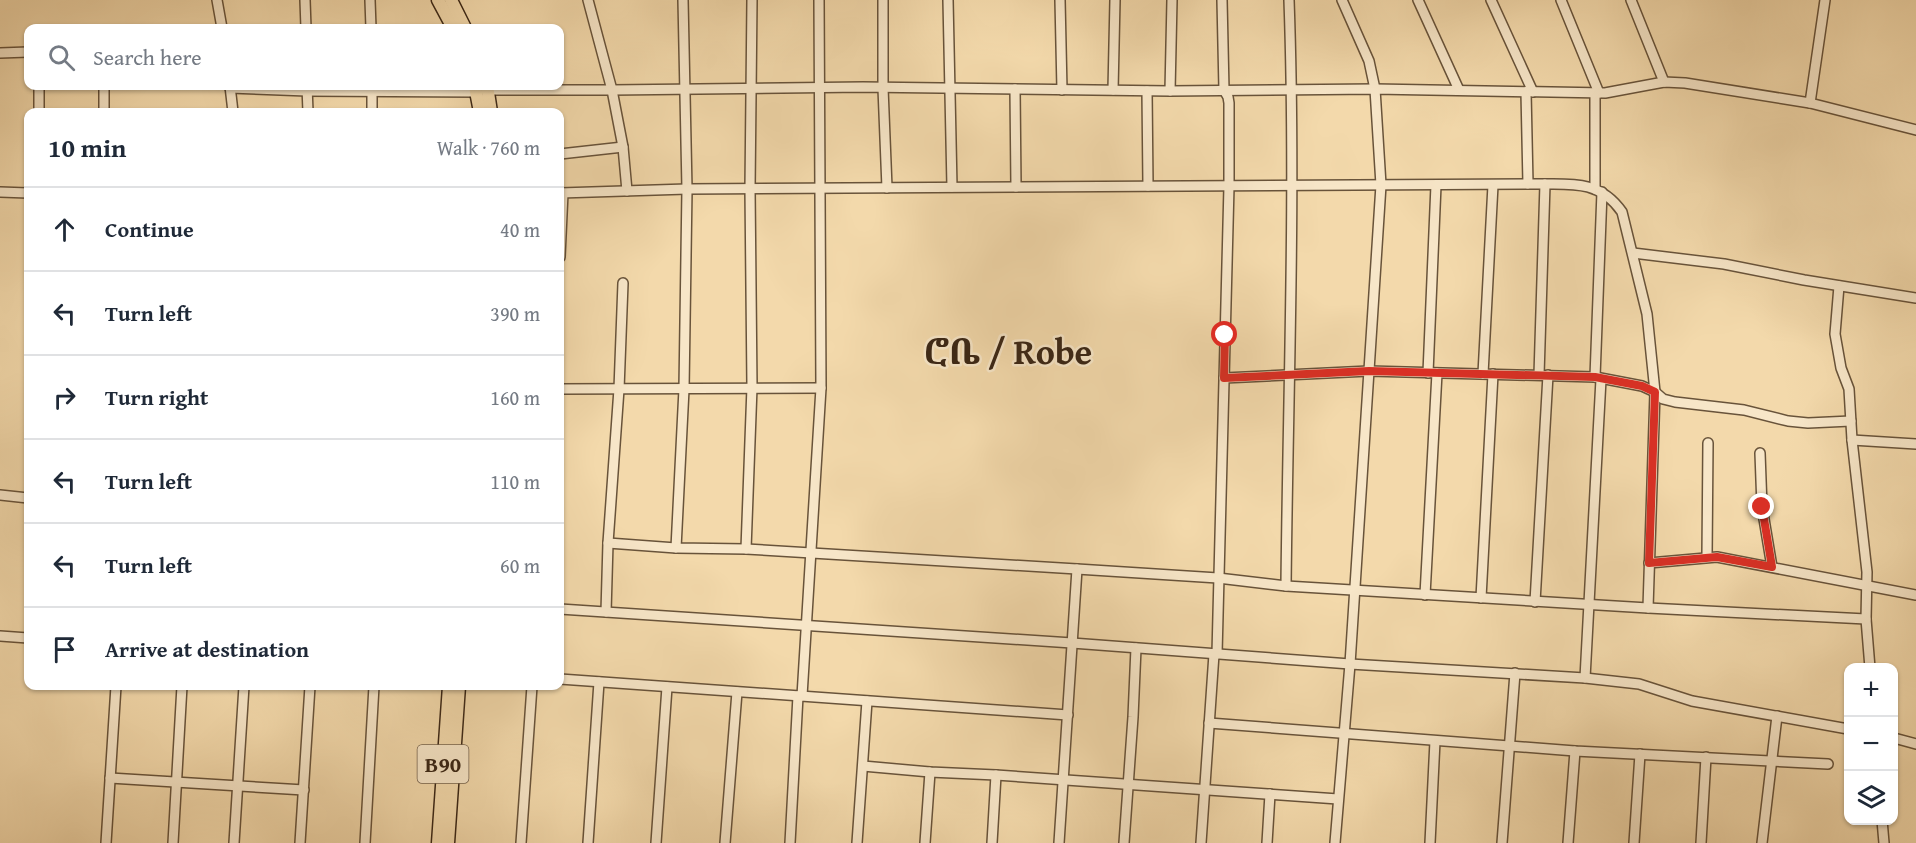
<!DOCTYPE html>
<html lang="en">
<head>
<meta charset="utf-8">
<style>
	:root { --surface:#fff; --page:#f2f2f3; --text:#1f2937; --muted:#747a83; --line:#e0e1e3 }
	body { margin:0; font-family:"Gentium Book Plus","Noto Serif Ethiopic",serif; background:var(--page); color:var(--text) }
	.controls { position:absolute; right:18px; bottom:18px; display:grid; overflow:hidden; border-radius:12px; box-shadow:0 2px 4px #0004 }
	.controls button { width:54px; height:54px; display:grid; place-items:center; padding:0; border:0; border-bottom:2px solid var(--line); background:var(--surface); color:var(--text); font:30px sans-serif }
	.stop { position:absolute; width:18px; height:18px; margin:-14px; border:4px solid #d93025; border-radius:50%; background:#fff }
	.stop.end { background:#d93025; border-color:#fff; box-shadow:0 2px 6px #0008 }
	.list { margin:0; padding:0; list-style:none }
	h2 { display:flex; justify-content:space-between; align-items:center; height:78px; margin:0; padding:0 24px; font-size:26px }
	h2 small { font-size:20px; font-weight:400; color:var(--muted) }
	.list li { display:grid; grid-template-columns:39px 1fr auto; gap:18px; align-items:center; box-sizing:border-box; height:84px; padding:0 24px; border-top:2px solid var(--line) }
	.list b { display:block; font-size:22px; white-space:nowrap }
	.list em { font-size:20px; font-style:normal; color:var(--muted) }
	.icon { flex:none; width:33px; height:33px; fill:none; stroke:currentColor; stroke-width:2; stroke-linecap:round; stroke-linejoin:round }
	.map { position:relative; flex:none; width:1916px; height:843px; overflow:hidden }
	.search { position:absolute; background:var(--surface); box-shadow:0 2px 4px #0004; left:24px; top:24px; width:540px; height:66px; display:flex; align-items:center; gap:15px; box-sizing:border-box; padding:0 21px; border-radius:12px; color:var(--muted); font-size:22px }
	.panel { position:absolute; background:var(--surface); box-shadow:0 2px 4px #0004; left:24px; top:108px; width:540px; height:582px; border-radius:12px }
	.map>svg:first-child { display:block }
</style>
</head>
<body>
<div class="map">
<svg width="1916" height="843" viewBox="0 0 1916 843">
	<rect width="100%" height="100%" fill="#f3d9ab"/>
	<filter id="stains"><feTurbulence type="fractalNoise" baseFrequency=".00333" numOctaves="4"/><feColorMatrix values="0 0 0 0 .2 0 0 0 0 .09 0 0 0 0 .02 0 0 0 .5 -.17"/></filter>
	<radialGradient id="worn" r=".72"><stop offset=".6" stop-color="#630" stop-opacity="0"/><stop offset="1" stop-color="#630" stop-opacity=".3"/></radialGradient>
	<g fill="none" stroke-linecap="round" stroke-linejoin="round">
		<defs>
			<g id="minor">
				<path d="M217,0L222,28"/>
				<path d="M305,0L306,28"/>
				<path d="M370,0L371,28"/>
				<path d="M588,0L612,90L623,147L627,191"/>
				<path d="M883,0V88L887,188"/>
				<path d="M948,0L952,187"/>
				<path d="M1060,0L1062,90"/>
				<path d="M1418,0L1459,90"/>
				<path d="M1491,0L1533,92"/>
				<path d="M1561,0L1599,93"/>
				<path d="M1631,0L1664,82"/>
				<path d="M0,53L28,52"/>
				<path d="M39,86V112"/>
				<path d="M104,86V112"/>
				<path d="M230,86L233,112"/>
				<path d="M307,86L308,112"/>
				<path d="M372,86V112"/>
				<path d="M230,88L307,91L477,92"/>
				<path d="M1015,89L1016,187"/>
				<path d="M488,90H612L863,87L1170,91L1375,89L1605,93L1664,82L1685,83L1810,103L1916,130"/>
				<path d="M1113,90L1115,0"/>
				<path d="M1147,91L1148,186"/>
				<path d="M1170,91L1172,0"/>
				<path d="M1526,92L1528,184"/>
				<path d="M1810,103L1825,0"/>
				<path d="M560,154L623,147"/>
				<path d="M1595,189V93"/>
				<path d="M0,192L28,193"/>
				<path d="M560,193L687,189L1528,184C1565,185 1598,177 1622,212L1647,314L1655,392L1648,608"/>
				<path d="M1633,253L1724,264L1804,280L1916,298"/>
				<path d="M560,257L563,193"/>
				<path d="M1839,286L1835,334L1841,368L1849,389L1852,440L1867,572L1866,619L1870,668"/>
				<path d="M1428,373L1436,185"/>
				<path d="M1483,374L1493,185"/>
				<path d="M1539,375L1545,184"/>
				<path d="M1595,377L1602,192"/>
				<path d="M1224,378L1369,371L1595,377L1642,386L1655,392L1663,399L1675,402L1744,410L1788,421L1808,423L1851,421"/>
				<path d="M560,389L821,388"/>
				<path d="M1852,440L1916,444"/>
				<path d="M1760,453L1762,507L1772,567"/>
				<path d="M0,495L28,498"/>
				<path d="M608,543L676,548L746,549L1077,569L1218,578L1286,586L1648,608L1866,619"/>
				<path d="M676,548L684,389L687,189L683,0"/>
				<path d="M746,549L752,387L750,189L752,0"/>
				<path d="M1707,557L1708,443"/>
				<path d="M1649,563L1717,557L1916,595"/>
				<path d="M1286,586C1288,391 1296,195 1289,0"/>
				<path d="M1425,595L1437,373"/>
				<path d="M1481,598L1493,374"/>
				<path d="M1535,602L1548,375"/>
				<path d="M560,609L1072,643L1350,664L1585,678L1639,684L1692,701L1848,729"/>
				<path d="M606,612L608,543L619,389L623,283"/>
				<path d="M0,636L28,638"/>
				<path d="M1217,654L1229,186V103L1228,97L1224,90L1222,0"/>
				<path d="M1585,678L1601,379"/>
				<path d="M560,679L1068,715"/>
				<path d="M802,696L821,388L819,0"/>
				<path d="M1209,723L1575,751L1828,764"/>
				<path d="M1894,738L1916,744"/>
				<path d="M863,766L930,772L996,775L1338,799"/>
				<path d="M110,778L304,790"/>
				<path d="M1882,820L1884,843"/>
				<path d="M106,843L116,686"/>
				<path d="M173,843L182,686"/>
				<path d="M234,843L244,686"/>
				<path d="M300,843L310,686"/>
				<path d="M365,843L374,686"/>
				<path d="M521,843L532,686"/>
				<path d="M588,843L599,682"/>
				<path d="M656,843L667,687"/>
				<path d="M725,843L737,692"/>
				<path d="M790,843L798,696"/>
				<path d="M857,843L867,701"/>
				<path d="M925,843L930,772"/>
				<path d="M992,843L996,775"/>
				<path d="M1059,843L1077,569"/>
				<path d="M1124,843L1133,717L1136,648"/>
				<path d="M1201,843L1214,654"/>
				<path d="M1267,843L1270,794"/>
				<path d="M1335,843L1350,664L1381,185L1375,89L1369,61L1342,0"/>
				<path d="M1430,843L1435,741"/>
				<path d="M1502,843L1515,673"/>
				<path d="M1568,843L1575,751"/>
				<path d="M1634,843L1640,754"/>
				<path d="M1701,843L1706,757"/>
				<path d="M1762,843L1777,716"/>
			</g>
			<g id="major">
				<path d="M438,0L453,28"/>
				<path d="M451,0L465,28"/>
				<path d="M475,86L480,112"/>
				<path d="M487,86L491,112"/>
				<path d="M438,843L449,686"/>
				<path d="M448,843L459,686"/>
			</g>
		</defs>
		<use href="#minor" stroke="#68533a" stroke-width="12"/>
		<use href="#major" stroke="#3a2615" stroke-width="15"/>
		<use href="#minor" stroke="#f7e6c8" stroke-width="9"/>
		<use href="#major" stroke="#f3d9ab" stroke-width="12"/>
	</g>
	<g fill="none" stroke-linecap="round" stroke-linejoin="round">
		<path stroke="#d93025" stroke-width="8" d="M1225,335L1224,378L1369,371L1595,377L1642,386L1655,392L1649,563L1717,557L1772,567L1762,507"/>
	</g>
	<g text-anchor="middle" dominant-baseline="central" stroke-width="5" stroke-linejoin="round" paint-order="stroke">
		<rect fill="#f7e6c8" stroke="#73604b" stroke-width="1.5" x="417.5" y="745" width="51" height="38" rx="4.5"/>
		<g font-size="22" font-weight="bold" fill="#3a2615">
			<text x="443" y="764">B90</text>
		</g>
		<g font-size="36" font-weight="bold" fill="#3a2615" stroke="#f7e6c8">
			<text x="1008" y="350">ሮቤ / Robe</text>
		</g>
	</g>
	<rect width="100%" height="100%" filter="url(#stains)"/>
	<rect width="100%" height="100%" fill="url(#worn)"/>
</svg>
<div class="controls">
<button>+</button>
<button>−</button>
<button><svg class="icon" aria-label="layers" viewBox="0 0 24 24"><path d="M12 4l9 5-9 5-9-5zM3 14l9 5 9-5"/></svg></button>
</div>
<div class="stop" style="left:1225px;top:335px"></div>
<div class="stop end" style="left:1762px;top:507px"></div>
<div class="search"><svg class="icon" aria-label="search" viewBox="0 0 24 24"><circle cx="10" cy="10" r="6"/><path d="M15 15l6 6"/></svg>Search here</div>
<section class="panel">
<h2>10 min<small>Walk · 760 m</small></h2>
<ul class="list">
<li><svg class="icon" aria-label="ahead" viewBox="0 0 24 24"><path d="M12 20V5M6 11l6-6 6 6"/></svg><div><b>Continue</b></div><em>40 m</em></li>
<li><svg class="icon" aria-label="left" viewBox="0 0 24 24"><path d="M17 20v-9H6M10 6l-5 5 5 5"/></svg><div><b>Turn left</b></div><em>390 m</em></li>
<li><svg class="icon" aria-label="right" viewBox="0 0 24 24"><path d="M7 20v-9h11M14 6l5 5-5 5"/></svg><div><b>Turn right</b></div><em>160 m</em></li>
<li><svg class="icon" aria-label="left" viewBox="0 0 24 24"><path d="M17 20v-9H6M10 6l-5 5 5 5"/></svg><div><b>Turn left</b></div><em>110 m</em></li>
<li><svg class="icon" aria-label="left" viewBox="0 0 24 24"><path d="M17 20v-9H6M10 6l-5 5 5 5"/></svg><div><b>Turn left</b></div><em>60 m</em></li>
<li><svg class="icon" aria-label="arrive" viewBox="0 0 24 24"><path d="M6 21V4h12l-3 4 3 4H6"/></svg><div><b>Arrive at destination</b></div></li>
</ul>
</section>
</div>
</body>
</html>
